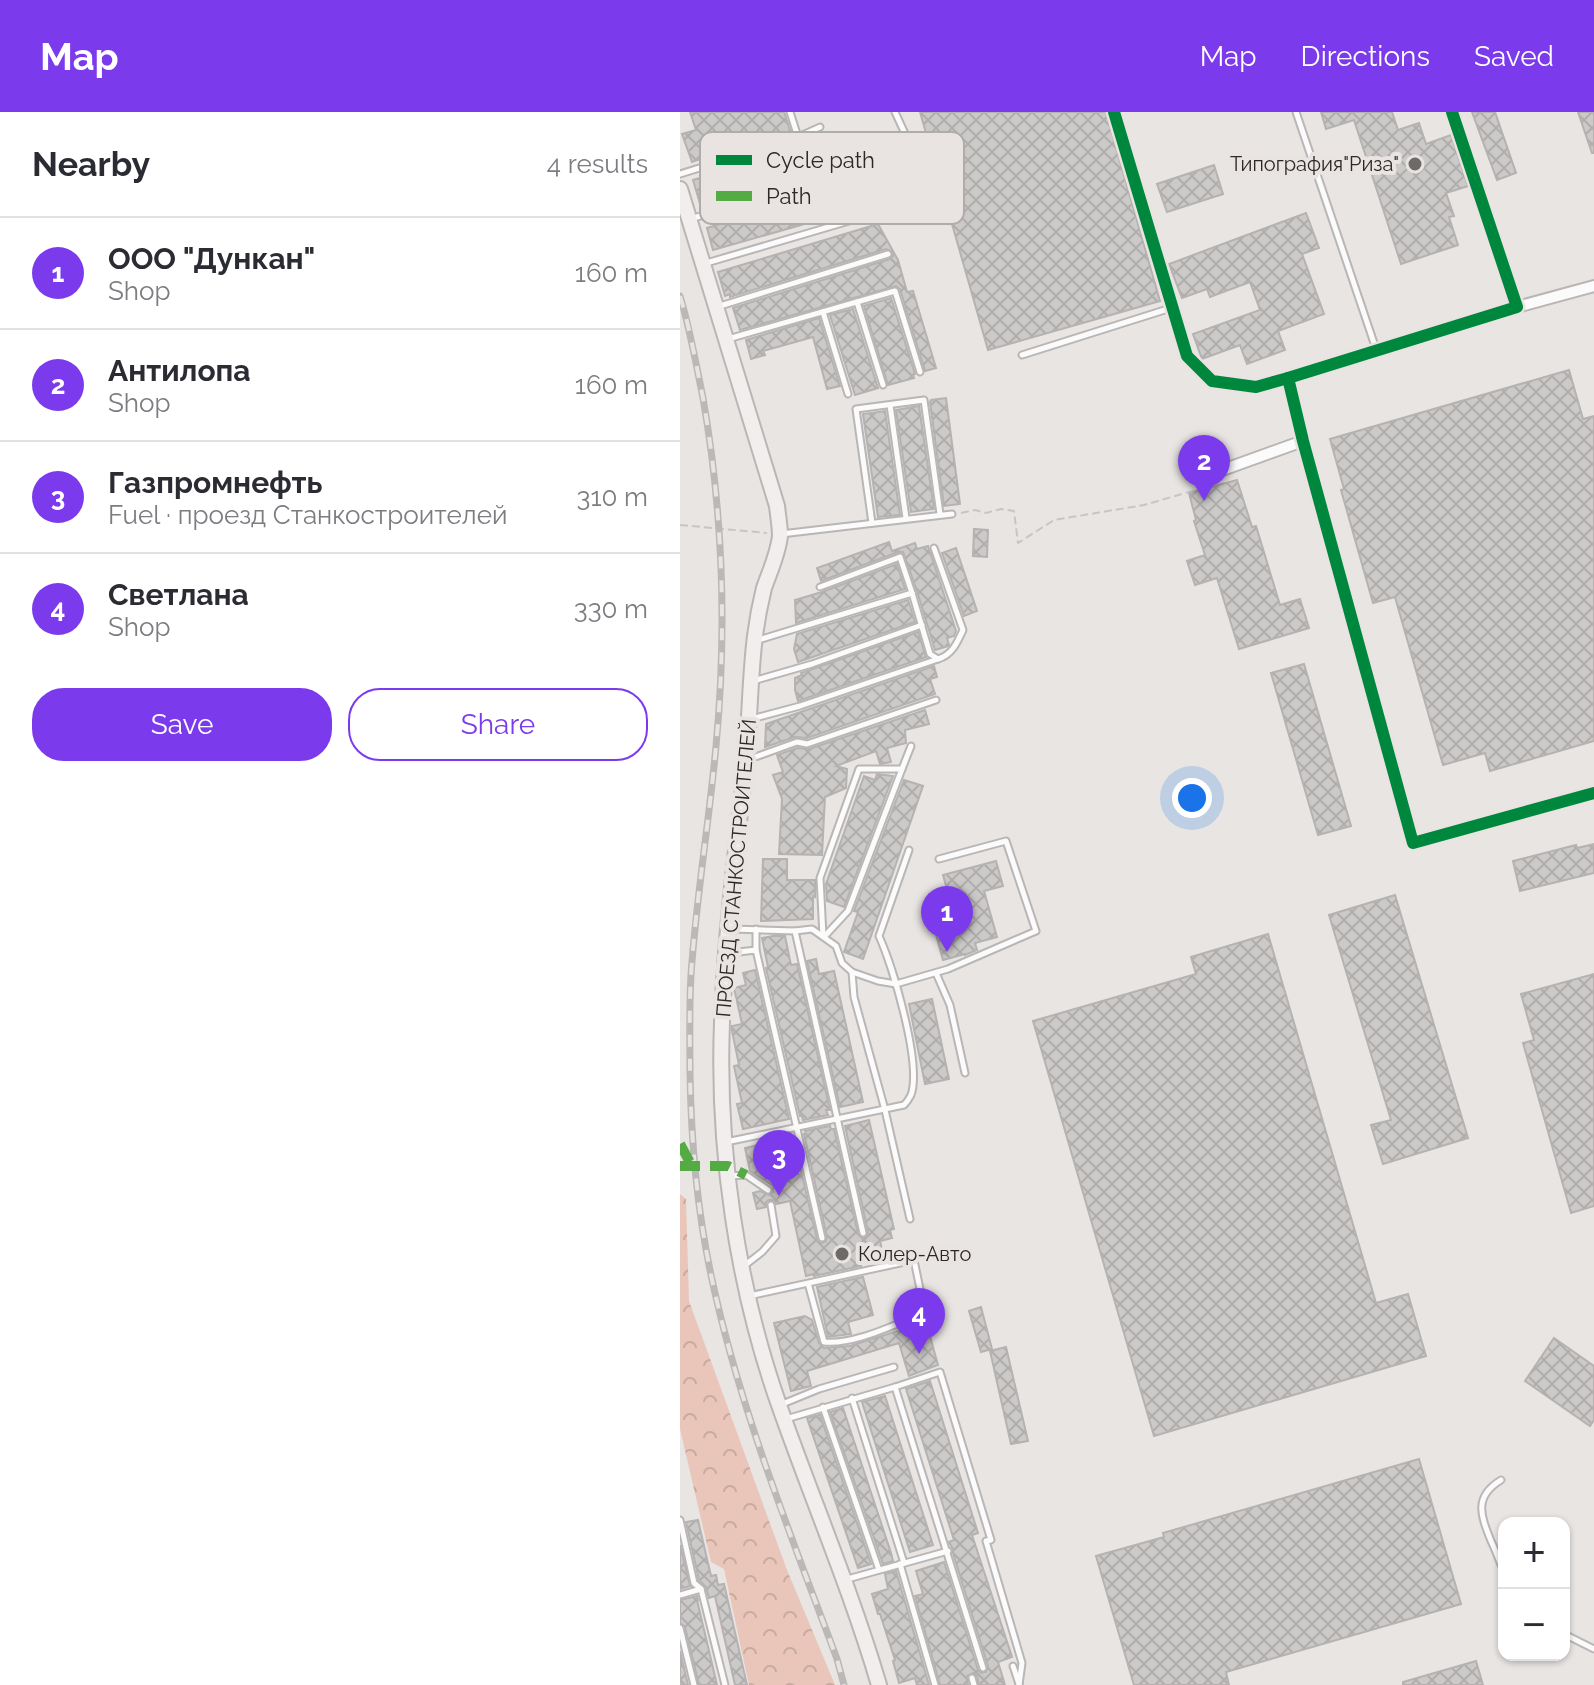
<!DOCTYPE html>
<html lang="en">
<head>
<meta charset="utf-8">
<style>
	:root { --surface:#fff; --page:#f7f7f7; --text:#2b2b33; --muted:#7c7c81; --line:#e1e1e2; --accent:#7c3aed }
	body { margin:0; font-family:Raleway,sans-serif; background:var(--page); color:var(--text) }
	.controls { position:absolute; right:24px; bottom:24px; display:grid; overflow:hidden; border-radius:16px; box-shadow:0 2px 6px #0004 }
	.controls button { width:72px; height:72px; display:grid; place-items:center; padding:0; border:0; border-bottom:2px solid var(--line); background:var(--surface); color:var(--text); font:40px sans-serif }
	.you { position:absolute; left:512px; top:686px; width:28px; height:28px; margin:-20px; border:6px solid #fff; border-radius:50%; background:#1a73e8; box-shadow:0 0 0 12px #1a73e833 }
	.badge { display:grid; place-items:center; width:52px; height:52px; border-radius:50%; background:var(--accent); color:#fff; font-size:26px; font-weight:700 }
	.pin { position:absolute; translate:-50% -66px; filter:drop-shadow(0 2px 4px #0008) }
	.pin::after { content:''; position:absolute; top:42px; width:28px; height:24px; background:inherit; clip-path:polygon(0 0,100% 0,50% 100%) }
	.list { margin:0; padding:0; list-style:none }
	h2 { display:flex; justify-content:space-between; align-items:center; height:104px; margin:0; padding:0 32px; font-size:34px }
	h2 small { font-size:26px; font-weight:400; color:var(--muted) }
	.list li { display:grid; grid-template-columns:52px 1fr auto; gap:24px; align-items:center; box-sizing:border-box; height:112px; padding:0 32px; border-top:2px solid var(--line) }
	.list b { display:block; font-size:30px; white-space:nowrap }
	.list p { margin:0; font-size:26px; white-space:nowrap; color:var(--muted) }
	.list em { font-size:26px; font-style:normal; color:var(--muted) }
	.actions { display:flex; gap:16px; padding:24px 32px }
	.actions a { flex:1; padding:18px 0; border:2px solid var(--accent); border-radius:32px; text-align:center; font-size:28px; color:var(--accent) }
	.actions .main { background:var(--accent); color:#fff }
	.map { position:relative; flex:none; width:914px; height:1573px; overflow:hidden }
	header { display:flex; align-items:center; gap:48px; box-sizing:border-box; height:112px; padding:0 40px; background:var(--accent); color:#fff }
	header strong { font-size:38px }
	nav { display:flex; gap:44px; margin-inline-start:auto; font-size:28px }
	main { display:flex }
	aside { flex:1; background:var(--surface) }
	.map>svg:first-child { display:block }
</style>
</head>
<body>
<header>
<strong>Map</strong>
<nav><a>Map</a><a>Directions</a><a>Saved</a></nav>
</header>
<main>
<aside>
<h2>Nearby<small>4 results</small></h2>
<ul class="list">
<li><span class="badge">1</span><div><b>ООО &quot;Дункан&quot;</b><p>Shop</p></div><em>160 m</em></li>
<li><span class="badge">2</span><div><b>Aнтилопа</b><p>Shop</p></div><em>160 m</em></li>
<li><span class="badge">3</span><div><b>Газпромнефть</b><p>Fuel · проезд Станкостроителей</p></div><em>310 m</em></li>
<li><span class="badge">4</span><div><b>Светлана</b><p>Shop</p></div><em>330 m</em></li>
</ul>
<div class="actions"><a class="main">Save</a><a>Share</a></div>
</aside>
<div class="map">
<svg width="914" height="1573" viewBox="0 0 914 1573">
	<defs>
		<pattern id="forest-crowns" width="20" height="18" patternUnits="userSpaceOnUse" patternTransform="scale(2)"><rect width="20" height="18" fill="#e9c6b9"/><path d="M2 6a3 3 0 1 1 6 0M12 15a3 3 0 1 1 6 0" fill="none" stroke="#c8aa9f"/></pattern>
		<pattern id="building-cross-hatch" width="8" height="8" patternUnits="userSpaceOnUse" patternTransform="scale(2)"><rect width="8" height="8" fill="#cccac8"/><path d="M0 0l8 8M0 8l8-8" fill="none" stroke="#afaeac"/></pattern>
	</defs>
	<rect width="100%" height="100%" fill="#e8e5e3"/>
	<path fill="url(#forest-crowns)" d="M0,1082L6,1087L9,1189L107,1458L155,1573H69L44,1457L31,1450L0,1317Z"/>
	<g fill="url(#building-cross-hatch)" stroke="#b5b2b1" stroke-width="2">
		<path d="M10,0H104L111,21L96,26L94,21L12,50L2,22L16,18Z"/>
		<path d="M240,0H426L480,189L308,238Z"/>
		<path d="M641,0H712L718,18L739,11L746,32L771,23L788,74L766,81L774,104L769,105L778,133L721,152L674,8L646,17Z"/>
		<path d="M792,0H815L836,61L817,68Z"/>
		<path d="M898,0H914V41H912Z"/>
		<path d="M137,23L140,31L149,28L162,52L21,95L13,68L102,43L100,36Z"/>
		<path d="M534,53L543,82L487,100L477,72Z"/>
		<path d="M175,71L188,94L33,138L27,116Z"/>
		<path d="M626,101L639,136L622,142L644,202L598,219L605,238L567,252L560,233L522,247L513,222L580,198L570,170L530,185L527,177L502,186L489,152Z"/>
		<path d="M198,112L218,148L227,180L233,179L256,256L245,259L220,177L216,174L60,218L53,196L210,147L213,144V140L206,137L50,185V182L45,184L38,160Z"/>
		<path d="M211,186L235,262L233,263L234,266L208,273L184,194Z"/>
		<path d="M173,197L198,276L175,283L150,203Z"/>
		<path d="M139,206L160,274L147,277L133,225L83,239L85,243L71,247L66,228Z"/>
		<path d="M889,258L903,307L914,304V629L810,659L805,641L763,653L715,485L693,491L661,378L664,377L650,327Z"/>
		<path d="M266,286L280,392L264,394L250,290L251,288Z"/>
		<path d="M239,294L254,397L231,400L216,298Z"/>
		<path d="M205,299L220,403L198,405L183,302Z"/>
		<path d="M557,368L572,415L576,414L600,493L620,487L629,516L559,537L537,466L515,473L507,449L525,443L514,409L516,408L509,381Z"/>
		<path d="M294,417L308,418L307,445L293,444Z"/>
		<path d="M209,430L212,439L235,431L237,437L248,434L276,519L274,524L267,526L269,533L268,534L255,538L237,479L223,440H218L141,469L137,456Z"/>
		<path d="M276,436L297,499L284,504L262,441Z"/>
		<path d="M217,452L225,477L116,511L115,488L142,480Z"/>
		<path d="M228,488L235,510L118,550L114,537L117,522Z"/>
		<path d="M238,520L246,545L118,589L115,578V566L122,563L121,561Z"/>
		<path d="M624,552L671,714L638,723L591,561Z"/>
		<path d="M254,554L257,565L250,567L255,582L127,626L115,625L85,635L86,612Z"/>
		<path d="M245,598L249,612L225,618L226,631L207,636L211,650L200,652L196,639L156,654L167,657L166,676L145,685L142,743L99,742L102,687L93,663L103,660L97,643L117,636L129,637Z"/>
		<path d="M197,662L213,664L164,795L147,789L146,772L184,664L195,668Z"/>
		<path d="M224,668L243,674L183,847L164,840L178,800L174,799Z"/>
		<path d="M914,732V761L840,779L833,749L896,733L897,736Z"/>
		<path d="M83,747H107V768H135V785L133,784V807L81,809Z"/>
		<path d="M316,749L323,774L304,779L317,825L295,831L297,838L285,843V842L263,848L248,794L270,788L263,763Z"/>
		<path d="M715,783L788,1026L703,1052L691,1013L711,1008L649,803Z"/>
		<path d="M588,822L696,1191L728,1182L746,1244L474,1324L353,909L516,862L511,845Z"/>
		<path d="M93,824H105L111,853L117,852L150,998H146L148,1003L123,1008L122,1004H120L86,856L88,855L82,826Z"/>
		<path d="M136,847L139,862L154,859L183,990L160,995L127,849Z"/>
		<path d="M75,858L109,1007L63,1017L57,992L62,991L54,954L59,953L52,919V914L62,912L54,876L66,873L63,861Z"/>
		<path d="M914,862V1094L891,1101L843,931L854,928L841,882Z"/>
		<path d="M252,887L269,967L245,972L229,892Z"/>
		<path d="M189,1008L214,1117L210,1118L212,1126L200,1129L204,1146L180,1151L181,1154L134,1164V1162L126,1164L110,1089L96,1092L94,1088H89L86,1090V1095L77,1097L73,1081L80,1079L90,1083L93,1080V1076H96L70,1059L65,1036L113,1025L137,1127L142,1131L146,1129L147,1125L124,1022H126L125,1019L150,1014L151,1017H154L178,1122L183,1126L187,1124L188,1120L165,1014Z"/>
		<path d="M183,1165L193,1203L168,1210L171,1222L148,1225L137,1175Z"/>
		<path d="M301,1195L312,1237L301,1240L289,1199Z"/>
		<path d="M125,1204L132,1208L139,1231L144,1236L170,1234L246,1210L258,1253L229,1264L219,1231L127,1259L131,1274L111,1279L94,1211Z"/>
		<path d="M874,1226L914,1254V1308L910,1314L845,1269Z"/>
		<path d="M326,1235L348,1329L331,1332L310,1239Z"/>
		<path d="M250,1269L298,1421L292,1423L332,1545L318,1550L325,1573H299L297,1564L293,1561L287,1564L288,1573H260L235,1484L243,1482L236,1459L264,1450L298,1558L301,1561L306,1560L308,1554L273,1441V1437L269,1430L274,1428L226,1277Z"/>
		<path d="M205,1284L253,1433L230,1440L182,1290Z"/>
		<path d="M163,1296L211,1441L213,1449L203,1452L150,1300Z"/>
		<path d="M140,1303L191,1452L178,1456L127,1306Z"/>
		<path d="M739,1347L781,1492L546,1560L549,1573H454L416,1444L484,1425L483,1421Z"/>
		<path d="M18,1408L31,1464L36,1463L38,1473L44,1472L67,1573H55L35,1484L29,1486L26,1475L19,1468L6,1410Z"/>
		<path d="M0,1433L10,1474L0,1477Z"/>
		<path d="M216,1459L249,1573H237L235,1566L219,1571L213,1549L215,1548L200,1502H198L192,1482L208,1477L205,1462Z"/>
		<path d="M17,1484L18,1488H17L37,1573H19L5,1515L0,1511V1488Z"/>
		<path d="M0,1539L8,1573H0Z"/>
		<path d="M796,1549L803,1573H723V1570Z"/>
	</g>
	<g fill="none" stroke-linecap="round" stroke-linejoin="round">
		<defs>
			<g id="lane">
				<path d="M110,0L118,25"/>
				<path d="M215,0L239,52"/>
				<path d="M616,0L696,237"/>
				<path d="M0,62L118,25L140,15"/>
				<path d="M10,107L163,63"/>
				<path d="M23,152L186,104"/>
				<path d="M177,190L203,273"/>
				<path d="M40,194L208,142"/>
				<path d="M143,200L168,282"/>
				<path d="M48,227L215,179L240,260"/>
				<path d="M342,243L491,196"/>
				<path d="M210,293L226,406"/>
				<path d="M192,411L176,297L244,288L260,402"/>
				<path d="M101,422L272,402"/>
				<path d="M232,481L250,542L258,547C272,543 277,531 283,518L254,436"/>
				<path d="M75,529L232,481L220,445L140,475"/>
				<path d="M73,569L132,552L242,513"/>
				<path d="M71,607L120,594L258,547"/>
				<path d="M67,648L117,630L127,632L256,588"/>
				<path d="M52,817L115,819L132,817L156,834L162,851L172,860L198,869L216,872L268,857L356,819L326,729L259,747"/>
				<path d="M76,817V838"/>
				<path d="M115,819L183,1121"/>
				<path d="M143,824L140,766L179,657H222L231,634"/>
				<path d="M144,825L168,799L222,657"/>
				<path d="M50,841L76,838L142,1126"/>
				<path d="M172,860L174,885L205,998L230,1107"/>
				<path d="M256,861L270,893L285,961"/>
				<path d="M46,1030L224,993C227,990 229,987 231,983C242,952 213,855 199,824L229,738"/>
				<path d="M49,1064L66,1063L88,1078"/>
				<path d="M64,1154L82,1140L96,1124L91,1093"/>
				<path d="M69,1184L234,1148L245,1201C215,1212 175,1233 144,1230L128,1171"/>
				<path d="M215,1275L260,1260L311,1428L306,1429L342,1551L339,1573"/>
				<path d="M172,1286L224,1451"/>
				<path d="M100,1293L139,1277L214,1255"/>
				<path d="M143,1295L199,1458"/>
				<path d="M106,1307L215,1275L303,1556"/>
				<path d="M821,1368C793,1385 801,1404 811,1429C816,1439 819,1449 824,1459"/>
				<path d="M0,1408L14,1471L21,1477L45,1573"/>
				<path d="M220,1452L255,1573"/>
				<path d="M164,1468L268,1439"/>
				<path d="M0,1483L21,1477"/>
				<path d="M0,1516L14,1573"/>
				<path d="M884,1522L914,1537"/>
				<path d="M333,1554L339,1572"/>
				<path d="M292,1566L294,1573"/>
			</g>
			<g id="street">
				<path d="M434,0L507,244L532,269L576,275L608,266"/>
				<path d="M772,0L837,195L608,266L623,329L733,731L914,681"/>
				<path d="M837,195L914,174"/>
				<path d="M523,365L623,329"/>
			</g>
			<path id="secondary" d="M0,77L97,394C98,404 100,414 100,424C98,442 90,459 84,476C80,492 77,508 75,524C70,564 70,605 66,645C57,734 45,822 42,911C37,1037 57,1174 99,1293C132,1387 171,1478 199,1573"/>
		</defs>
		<use href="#lane" stroke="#b9b6b5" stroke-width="9"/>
		<use href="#street" stroke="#b9b6b5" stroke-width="14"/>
		<use href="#secondary" stroke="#b9b6b5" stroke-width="18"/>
		<g stroke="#c7c6c6" stroke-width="2" stroke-dasharray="8 4" stroke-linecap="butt">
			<path d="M281,401L295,398L306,401L321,397L334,399L338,431L374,408L464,393L519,377"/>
			<path d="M0,413L87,421"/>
		</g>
		<use href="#lane" stroke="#fcfbfb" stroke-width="5"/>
		<use href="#street" stroke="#fcfbfb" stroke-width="10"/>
		<use href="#secondary" stroke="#f2eeed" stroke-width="14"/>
		<defs>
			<path id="rail" d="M0,184C10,217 16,252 23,286C43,401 47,518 36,634C29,711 16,787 11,863C9,896 10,929 10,961C11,1028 17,1097 31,1163C59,1295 110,1421 157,1547L164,1573"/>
		</defs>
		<use href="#rail" stroke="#bab9b8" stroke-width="7"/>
		<use href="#rail" stroke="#e9e4e2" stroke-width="4" stroke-dasharray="12" stroke-linecap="butt"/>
		<g stroke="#54ab44" stroke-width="10" stroke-dasharray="20 10" stroke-linecap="butt">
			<path d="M0,1032L12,1054"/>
			<path d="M0,1054H48L66,1063"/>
		</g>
		<defs>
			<g id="cycleway">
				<path d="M434,0L507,244L532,269L576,275L608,266"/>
				<path d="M772,0L837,195L608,266L623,329L733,731L914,681"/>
			</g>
		</defs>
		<use href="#cycleway" stroke="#e9e4e2" stroke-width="17"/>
		<use href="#cycleway" stroke="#00873e" stroke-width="12"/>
	</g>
	<g fill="#6d6b69" stroke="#e9e4e2" stroke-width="3">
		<circle cx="735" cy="52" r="8"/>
		<circle cx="162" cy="1142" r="8"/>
	</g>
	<g text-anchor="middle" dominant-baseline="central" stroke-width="8" stroke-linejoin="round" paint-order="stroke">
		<g font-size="20" fill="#2b2928" stroke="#e9e4e2" text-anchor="end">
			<text x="719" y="52">Типография"Риза"</text>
			<text x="178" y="1142" text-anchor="start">Колер-Авто</text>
		</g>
		<g font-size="20" fill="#2b2928" stroke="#e9e4e2">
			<text transform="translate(56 756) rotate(-85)">ПРОЕЗД СТАНКОСТРОИТЕЛЕЙ</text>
		</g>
	</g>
	<rect x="20" y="20" width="264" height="92" rx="12" fill="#e9e4e2" stroke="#b0acaa" stroke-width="2"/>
	<rect x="36" y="43" width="36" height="10" fill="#00873e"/>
	<rect x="36" y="79" width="36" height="10" fill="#54ab44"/>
	<g font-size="22" fill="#2b2928">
		<text x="86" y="56">Cycle path</text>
		<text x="86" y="92">Path</text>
	</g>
</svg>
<div class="controls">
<button>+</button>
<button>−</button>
</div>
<div class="you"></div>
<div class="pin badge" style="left:267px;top:840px">1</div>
<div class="pin badge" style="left:524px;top:389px">2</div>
<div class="pin badge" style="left:99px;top:1084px">3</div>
<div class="pin badge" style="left:239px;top:1242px">4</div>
</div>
</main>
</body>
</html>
